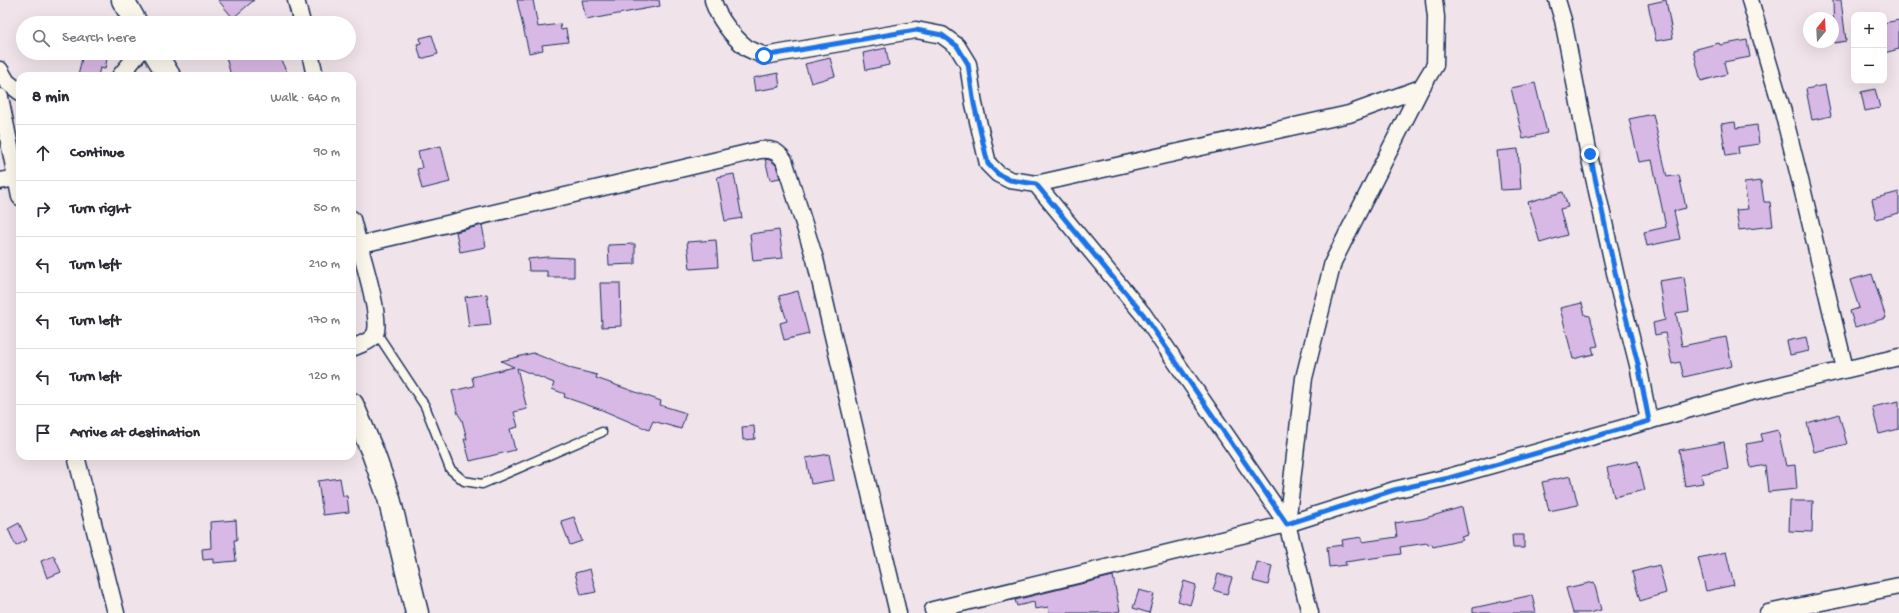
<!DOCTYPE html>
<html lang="en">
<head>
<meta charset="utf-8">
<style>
	:root { --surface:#fff; --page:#f7f7f7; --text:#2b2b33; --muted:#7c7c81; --line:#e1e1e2 }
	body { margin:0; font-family:"Gochi Hand",sans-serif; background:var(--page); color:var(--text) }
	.controls { position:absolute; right:12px; top:12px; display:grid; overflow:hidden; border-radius:8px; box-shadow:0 4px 16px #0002 }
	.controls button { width:36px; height:36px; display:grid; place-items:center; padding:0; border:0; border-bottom:1px solid var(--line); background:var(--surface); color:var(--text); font:20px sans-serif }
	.compass { position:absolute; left:1803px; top:12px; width:36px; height:36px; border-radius:50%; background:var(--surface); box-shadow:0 4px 16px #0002; rotate:18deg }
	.stop { position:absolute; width:12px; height:12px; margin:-9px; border:3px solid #1a73e8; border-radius:50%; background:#fff }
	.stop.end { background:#1a73e8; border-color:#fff; box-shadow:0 1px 4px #0008 }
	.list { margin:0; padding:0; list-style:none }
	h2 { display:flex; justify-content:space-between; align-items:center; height:52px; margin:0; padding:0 16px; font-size:17px }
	h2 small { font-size:13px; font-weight:400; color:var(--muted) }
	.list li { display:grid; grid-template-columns:26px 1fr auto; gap:12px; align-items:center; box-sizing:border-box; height:56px; padding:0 16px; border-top:1px solid var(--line) }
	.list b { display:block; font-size:15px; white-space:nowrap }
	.list em { font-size:13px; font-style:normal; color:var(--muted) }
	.icon { flex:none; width:22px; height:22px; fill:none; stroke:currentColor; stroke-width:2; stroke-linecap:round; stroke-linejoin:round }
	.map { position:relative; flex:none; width:1899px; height:613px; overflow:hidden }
	.search { position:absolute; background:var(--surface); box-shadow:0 4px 16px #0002; left:16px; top:16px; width:340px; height:44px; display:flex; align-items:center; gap:10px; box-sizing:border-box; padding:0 14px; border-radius:22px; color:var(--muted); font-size:15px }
	.panel { position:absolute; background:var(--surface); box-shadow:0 4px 16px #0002; left:16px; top:72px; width:340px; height:388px; border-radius:12px }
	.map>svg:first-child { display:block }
</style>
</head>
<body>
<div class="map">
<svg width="1899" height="613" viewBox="0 0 1899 613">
	<rect width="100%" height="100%" fill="#f0e4ea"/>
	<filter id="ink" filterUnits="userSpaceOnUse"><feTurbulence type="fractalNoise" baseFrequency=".025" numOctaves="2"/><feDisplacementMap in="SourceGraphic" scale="8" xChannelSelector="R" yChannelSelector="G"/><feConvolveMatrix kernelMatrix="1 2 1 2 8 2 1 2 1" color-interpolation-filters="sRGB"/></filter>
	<g filter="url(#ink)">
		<g fill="#d8b8e4" stroke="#1b2f5e">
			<path d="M218,0H254L233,18Z"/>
			<path d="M517,0H533L538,27L560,24L561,30L566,29L568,42L542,45L543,50L529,53Z"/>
			<path d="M582,0H659L660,6L586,20Z"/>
			<path d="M1666,0L1673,38L1656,41L1648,4Z"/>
			<path d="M1833,0H1841L1846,41L1834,43Z"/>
			<path d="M1899,20V49L1884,53V23Z"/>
			<path d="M432,35L438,54L421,59L417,44L421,43L420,38Z"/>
			<path d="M1747,40L1750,57L1724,62L1727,74L1701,81L1693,50L1719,43L1720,45Z"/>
			<path d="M886,48L889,65L866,70L863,53Z"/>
			<path d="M83,53L108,54L105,69L100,68L98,76H78Z"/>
			<path d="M225,53H277L289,76H231Z"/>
			<path d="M830,58L835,76L811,83L805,64Z"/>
			<path d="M778,73L780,87L755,91L753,78Z"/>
			<path d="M1535,83L1547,133L1523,139L1511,88Z"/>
			<path d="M1825,85L1831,116L1812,120L1806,89Z"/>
			<path d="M1875,89L1880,108L1865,111L1861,92Z"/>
			<path d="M1653,114L1667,177L1679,175L1686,208L1674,211L1680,239L1647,246L1644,232L1666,227L1652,160L1639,162L1629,119Z"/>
			<path d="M1735,122L1736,128L1757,125L1759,144L1738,147L1739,154L1726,156L1721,124Z"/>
			<path d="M441,146L450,182L422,189L417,169L422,168L418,151Z"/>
			<path d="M1518,149L1521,189L1501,190L1497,151Z"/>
			<path d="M765,159L770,160L776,165L780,178L770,180Z"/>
			<path d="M734,174L742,218L725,221L717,177Z"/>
			<path d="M1761,181L1764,202H1770L1773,226L1739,230L1736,210L1748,209L1744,183Z"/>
			<path d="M1563,192L1568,207L1560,209L1567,235L1540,243L1528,202Z"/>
			<path d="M1899,192V213L1876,219L1872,199Z"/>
			<path d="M482,225L486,247L460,252L456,232Z"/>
			<path d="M779,230L783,258L753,261L750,234Z"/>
			<path d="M716,240L718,267L690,269L687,242Z"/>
			<path d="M635,244V264L609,265L608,245Z"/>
			<path d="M547,257L574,258V277H547V271H529L528,259Z"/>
			<path d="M1872,274L1886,318L1855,327L1850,311L1859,308L1850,280Z"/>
			<path d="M1684,277L1689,311L1676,313L1682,346L1726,337L1732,366L1684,377L1680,362L1672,364L1665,333L1655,335L1653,323L1665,320L1659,281Z"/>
			<path d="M600,283H620L621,326L602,327Z"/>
			<path d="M798,291L809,334L784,340L780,323L787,321L779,296Z"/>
			<path d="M487,294L491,325L469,327L465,297Z"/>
			<path d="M1582,303L1585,315L1590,316L1598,346L1592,347L1594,354L1573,359L1560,308Z"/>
			<path d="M1806,337L1809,351L1790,355L1787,341Z"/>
			<path d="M533,353L573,369L597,375L596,378L661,401L660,405L686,413L681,429L653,421L649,430L602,410L564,397L565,394L552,389L554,383L517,368L527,409L514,412L518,427L510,429L515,450L470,461L464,439H467L462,420L458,414L452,391L474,386L472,377L514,367L501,361Z"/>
			<path d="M1899,401V429L1879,434L1872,407Z"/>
			<path d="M1839,414L1847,444L1814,452L1807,423Z"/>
			<path d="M754,426L755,439L743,440L742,427Z"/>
			<path d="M1778,430L1786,466L1795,465L1797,489L1768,492L1765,465L1751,468L1746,444L1763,441L1761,434Z"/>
			<path d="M1724,442L1728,469L1701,474L1703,483L1685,486L1679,450Z"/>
			<path d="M829,454L834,480L811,484L806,458Z"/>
			<path d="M1638,461L1645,490L1614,497L1607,468Z"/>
			<path d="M1571,476L1578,505L1549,511L1542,482Z"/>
			<path d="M340,478L343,496H347L349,512L323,515L318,481Z"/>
			<path d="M1790,501H1813L1812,532L1789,531Z"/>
			<path d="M1462,507L1468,535L1461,537L1463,540L1433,547L1432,544L1428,545L1427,543L1400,547L1401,554L1345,562L1346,565L1329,567L1327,547L1343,545L1342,540L1362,537V542L1397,537L1395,523L1422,519Z"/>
			<path d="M574,517L582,541L570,545L561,521Z"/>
			<path d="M236,520L237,540H234L236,561L213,563V559L203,560L202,549L211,548L210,522Z"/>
			<path d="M19,523L27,540L16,546L8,529Z"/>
			<path d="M1512,535H1524V548H1513Z"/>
			<path d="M1726,552L1734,585L1706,591L1698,558Z"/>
			<path d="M54,556L61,572L47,578L41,561Z"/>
			<path d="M1257,562L1272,566L1268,585L1253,581Z"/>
			<path d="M1659,565L1666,593L1640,601L1632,572Z"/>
			<path d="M590,569L596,592L581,595L575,573Z"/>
			<path d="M1218,574L1232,578L1227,594L1213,590Z"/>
			<path d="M1113,576L1120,611L1111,613H1049L1048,607L1035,609L1034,602L1017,606L1015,600Z"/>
			<path d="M1184,581L1196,585L1190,605L1178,601Z"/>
			<path d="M1594,582L1601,610L1589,613H1573L1566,588Z"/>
			<path d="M1139,590L1154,594L1149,613L1133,608Z"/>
			<path d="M1532,595L1536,613H1473V608Z"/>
		</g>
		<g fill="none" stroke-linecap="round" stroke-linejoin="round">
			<defs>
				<path id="lane" d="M376,332L425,406L450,469L464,481L482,484L602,432"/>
				<g id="street">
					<path d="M296,0L302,23"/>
					<path d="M713,0C717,17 733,37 747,48C752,51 759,53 764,56L916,30L942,35L957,46L968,64L974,104L988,164L998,174L1010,180L1036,184L1349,114L1421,88L1435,65L1436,17L1434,0"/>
					<path d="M1557,0L1563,20L1589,155L1618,286L1638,365L1649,421"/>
					<path d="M1750,0L1783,112L1803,192L1845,369"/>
					<path d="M310,53L315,76"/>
					<path d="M0,70L7,82L20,92"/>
					<path d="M120,76L139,53"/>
					<path d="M0,97L20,197"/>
					<path d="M0,181L16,178"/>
					<path d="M1036,184L1143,314L1287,524L1310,613"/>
					<path d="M352,219C358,244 380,309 376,331C374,341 361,344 352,348"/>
					<path d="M358,245L760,150C772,149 777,151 784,160L815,259L898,613"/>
					<path d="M76,456L116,613"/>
					<path d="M1287,524L1304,378L1333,262L1421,88"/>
					<path d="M933,610L1287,524L1394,490L1449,477L1747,393L1899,357"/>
					<path d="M1768,613L1899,586"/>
				</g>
				<g id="primary">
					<path d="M123,0L136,23"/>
					<path d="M155,53L169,76"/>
					<path d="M352,404L373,453L389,498L417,613"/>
				</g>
			</defs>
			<use href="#lane" stroke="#1b2f5e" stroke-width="11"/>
			<use href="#street" stroke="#1b2f5e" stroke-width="19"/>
			<use href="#primary" stroke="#1b2f5e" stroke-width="25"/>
			<use href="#lane" stroke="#fbf7ec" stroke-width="8"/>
			<use href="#street" stroke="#fbf7ec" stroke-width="16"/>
			<use href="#primary" stroke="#fbf7ec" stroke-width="22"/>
		</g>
	</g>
	<g fill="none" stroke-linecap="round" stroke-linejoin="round" filter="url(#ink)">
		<path stroke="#1a73e8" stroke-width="5" d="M764,56L916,30L942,35L957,46L968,64L974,104L988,164L998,174L1010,180L1036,184L1143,314L1287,524L1394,490L1449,478L1649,421L1638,364L1618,286L1590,154"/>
	</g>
</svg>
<div class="controls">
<button>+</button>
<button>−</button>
</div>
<svg class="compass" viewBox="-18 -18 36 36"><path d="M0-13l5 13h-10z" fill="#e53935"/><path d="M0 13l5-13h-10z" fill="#7c7c81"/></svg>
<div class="stop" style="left:764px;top:56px"></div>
<div class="stop end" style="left:1590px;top:154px"></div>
<div class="search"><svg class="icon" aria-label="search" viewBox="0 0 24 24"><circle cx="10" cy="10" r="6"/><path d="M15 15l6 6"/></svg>Search here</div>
<section class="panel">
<h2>8 min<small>Walk · 640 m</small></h2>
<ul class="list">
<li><svg class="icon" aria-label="ahead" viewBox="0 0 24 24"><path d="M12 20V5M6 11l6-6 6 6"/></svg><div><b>Continue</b></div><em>90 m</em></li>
<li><svg class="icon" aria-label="right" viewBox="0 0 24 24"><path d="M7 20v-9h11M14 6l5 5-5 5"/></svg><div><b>Turn right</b></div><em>50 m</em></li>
<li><svg class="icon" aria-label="left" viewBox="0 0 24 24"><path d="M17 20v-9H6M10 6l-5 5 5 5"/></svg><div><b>Turn left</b></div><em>210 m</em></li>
<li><svg class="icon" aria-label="left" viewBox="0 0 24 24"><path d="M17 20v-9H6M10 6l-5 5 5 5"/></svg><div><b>Turn left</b></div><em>170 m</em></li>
<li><svg class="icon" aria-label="left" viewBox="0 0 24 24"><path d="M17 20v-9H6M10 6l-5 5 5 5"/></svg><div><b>Turn left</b></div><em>120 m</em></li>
<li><svg class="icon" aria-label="arrive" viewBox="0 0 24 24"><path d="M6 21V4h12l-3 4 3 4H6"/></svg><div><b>Arrive at destination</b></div></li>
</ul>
</section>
</div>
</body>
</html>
